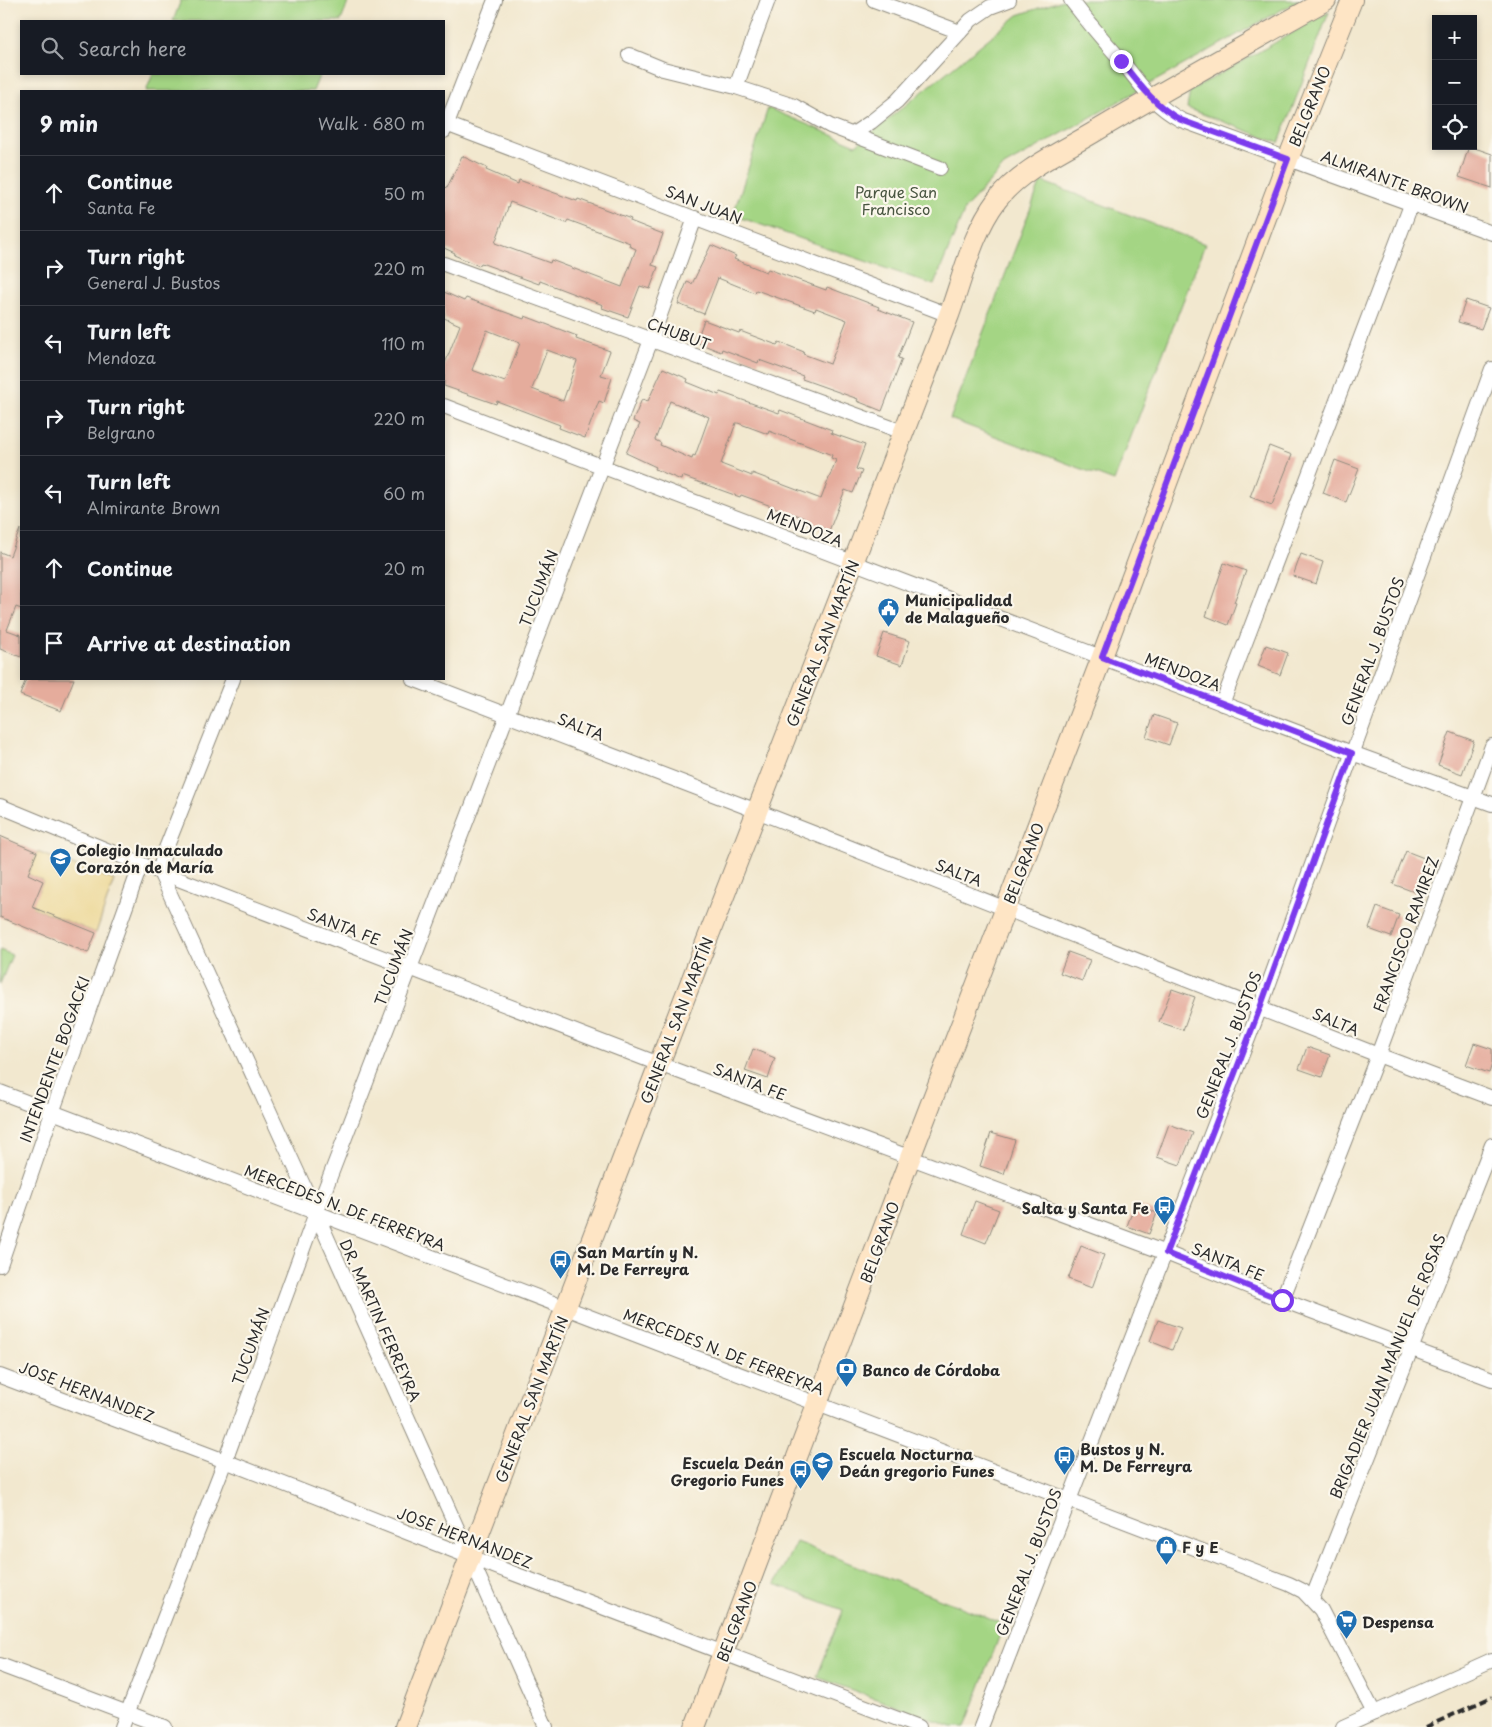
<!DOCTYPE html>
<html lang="en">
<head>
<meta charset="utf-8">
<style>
	:root { --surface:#171b24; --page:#242831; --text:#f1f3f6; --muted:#9ea1a6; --line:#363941 }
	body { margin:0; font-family:"Playpen Sans",sans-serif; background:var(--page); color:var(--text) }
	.controls { position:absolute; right:15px; top:15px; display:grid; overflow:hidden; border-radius:0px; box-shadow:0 2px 8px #0003 }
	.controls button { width:45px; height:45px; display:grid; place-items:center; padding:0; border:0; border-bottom:1px solid var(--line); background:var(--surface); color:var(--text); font:25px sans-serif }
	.stop { position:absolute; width:15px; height:15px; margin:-11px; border:4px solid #7c3aed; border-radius:50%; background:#fff }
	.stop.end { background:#7c3aed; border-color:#fff; box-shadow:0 1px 5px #0008 }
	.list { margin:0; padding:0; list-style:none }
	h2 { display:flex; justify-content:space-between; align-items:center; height:65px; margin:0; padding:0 20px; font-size:21px }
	h2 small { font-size:16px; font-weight:400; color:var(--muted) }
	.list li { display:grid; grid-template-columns:32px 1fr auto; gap:15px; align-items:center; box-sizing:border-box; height:75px; padding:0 20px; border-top:1px solid var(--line) }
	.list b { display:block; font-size:19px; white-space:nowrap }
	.list p { margin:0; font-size:16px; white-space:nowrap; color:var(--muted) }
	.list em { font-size:16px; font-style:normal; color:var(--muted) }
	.icon { flex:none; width:28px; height:28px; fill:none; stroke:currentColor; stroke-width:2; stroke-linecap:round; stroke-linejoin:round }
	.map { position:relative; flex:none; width:1492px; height:1727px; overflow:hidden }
	.search { position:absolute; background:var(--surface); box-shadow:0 2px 8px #0003; left:20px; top:20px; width:425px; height:55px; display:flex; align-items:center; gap:12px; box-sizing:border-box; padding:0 18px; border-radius:0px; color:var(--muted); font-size:19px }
	.panel { position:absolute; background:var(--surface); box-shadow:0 2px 8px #0003; left:20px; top:90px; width:425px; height:590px; border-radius:0px }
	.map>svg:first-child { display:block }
</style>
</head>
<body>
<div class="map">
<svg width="1492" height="1727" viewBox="0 0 1492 1727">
	<rect width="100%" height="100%" fill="#fbf7ec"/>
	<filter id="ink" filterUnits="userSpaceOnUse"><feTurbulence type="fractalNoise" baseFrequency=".02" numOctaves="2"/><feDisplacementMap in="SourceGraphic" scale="10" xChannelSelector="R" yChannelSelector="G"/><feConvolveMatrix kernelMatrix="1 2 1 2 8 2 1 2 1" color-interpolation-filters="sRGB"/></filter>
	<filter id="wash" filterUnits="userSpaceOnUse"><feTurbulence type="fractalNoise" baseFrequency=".0096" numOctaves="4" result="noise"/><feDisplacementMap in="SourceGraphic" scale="20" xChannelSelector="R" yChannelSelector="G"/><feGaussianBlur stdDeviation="1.12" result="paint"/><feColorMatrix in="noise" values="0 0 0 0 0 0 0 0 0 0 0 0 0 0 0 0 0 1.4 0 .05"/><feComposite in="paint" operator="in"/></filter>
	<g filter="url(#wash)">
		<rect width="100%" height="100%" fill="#f2e8cf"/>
		<g fill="#a4d584" stroke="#688058">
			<path d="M181,0H349L341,21H173Z"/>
			<path d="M1063,0H1299L1004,166L965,209L934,285L733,215L768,108L856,145L1018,15Z"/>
			<path d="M1329,12L1279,143L1187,108L1190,91Z"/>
			<path d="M153,74H320L313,91H146Z"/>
			<path d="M1041,181L1205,244L1114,481L950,419Z"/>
			<path d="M0,950L12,955L0,984Z"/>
			<path d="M796,1542L1004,1624L965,1727H952L817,1677L843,1610L775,1584Z"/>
		</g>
		<path fill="#eeda9e" stroke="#8c8264" d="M37,852L114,880L96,933L15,900L38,892L43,881L28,874Z"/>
		<g id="blocks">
			<g fill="#e5ac9c" fill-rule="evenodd">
				<path d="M1469,146L1492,154V188L1459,177Z"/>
				<path d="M462,156L487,168L486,170L518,184L519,180L577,201L578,199L631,219L630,221L663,234L652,265L658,267L650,289L640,286L628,317L602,308L603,305L540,281L539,284L481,263L479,266L454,255L455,253L444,248V187L447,188ZM510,202L566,223L568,220L630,243L629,246L636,249L622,287L551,260L550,263L495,243Z"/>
				<path d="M711,245L736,256L734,259L766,272L768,269L826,290L827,287L879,307L878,309L912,322L898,358L902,359L882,411L857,401L858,399L802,379L803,376L759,360L758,363L722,349L721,352L696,342L704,320L739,333L740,331L777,345L779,342L804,352L803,354L830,364L847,320L816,308L815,311L756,290L755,293L718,278L704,314L678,304L687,282L692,284Z"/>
				<path d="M444,292L464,301L466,298L524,319L525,316L577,336L576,339L610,351L601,375L612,378L604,403L599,401L585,438L559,428L560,425L497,401L496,404L444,386V366L460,325L444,318ZM487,330L520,343L505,382L472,370ZM547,350L577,361L563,401L532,389Z"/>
				<path d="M1466,300L1489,308L1481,329L1458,322Z"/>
				<path d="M663,368L688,379L687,382L719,395L720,392L779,413L780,410L832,430L831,433L865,445L856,469L862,471L853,493L845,490L829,531L803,521L804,518L741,495L740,497L682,476L681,480L655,469L656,467L626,453L640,424L633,421L642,399L648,401ZM670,401L709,417L695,456L693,455L692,459L660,445L661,443L655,440ZM736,423H738L768,434L769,431L832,455L831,458L836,460L821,499L752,473V476L721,464Z"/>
				<path d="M1269,446L1292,455L1272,505L1250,497Z"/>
				<path d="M1335,460L1359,469L1346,502L1323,493Z"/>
				<path d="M20,529L21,609L16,607L7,630L21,635V657L0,649V552L10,556Z"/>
				<path d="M1301,554L1323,562L1316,584L1293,576Z"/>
				<path d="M1224,563L1246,571L1234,602L1236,603L1228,625L1206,616Z"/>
				<path d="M884,633L910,641L902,665L876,656Z"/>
				<path d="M1266,645L1288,653L1280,675L1258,666Z"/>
				<path d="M26,679H74L61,711L20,695Z"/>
				<path d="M1154,715L1177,723L1169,745L1146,737Z"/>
				<path d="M1450,732L1474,741L1462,774L1438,765Z"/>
				<path d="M0,836L37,852L28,874L43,881L32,907L96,933L88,953L0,917Z"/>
				<path d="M1406,851L1429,860L1417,893L1393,884Z"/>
				<path d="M1377,907L1399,915L1391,937L1369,929Z"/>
				<path d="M1068,952L1090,960L1082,981L1060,973Z"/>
				<path d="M1172,989L1195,997L1183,1030L1159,1022Z"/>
				<path d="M1474,1043L1492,1049V1064L1489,1073L1466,1065Z"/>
				<path d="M1307,1047L1330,1055L1322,1077L1299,1069Z"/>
				<path d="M753,1049L775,1058L768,1079L745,1071Z"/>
				<path d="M1169,1124L1193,1133L1180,1165L1157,1157Z"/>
				<path d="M991,1133L1015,1140L1004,1174L980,1166Z"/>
				<path d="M975,1201L999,1210L986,1243L963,1234Z"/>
				<path d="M1135,1204L1157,1213L1149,1234L1127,1226Z"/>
				<path d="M1081,1246L1104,1255L1092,1288L1068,1279Z"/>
				<path d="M1158,1320L1181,1328L1172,1350L1150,1341Z"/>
			</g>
		</g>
	</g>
	<g filter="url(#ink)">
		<use href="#blocks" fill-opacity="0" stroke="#8e8a7d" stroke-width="1"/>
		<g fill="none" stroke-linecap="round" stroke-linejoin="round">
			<defs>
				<g id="street">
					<path d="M874,0L960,32"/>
					<path d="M1071,0C1087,21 1104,41 1121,60C1141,85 1152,104 1181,120L1492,233"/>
					<path d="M629,55L663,69L736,87L794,106L830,126L940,168"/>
					<path d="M736,87L768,0"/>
					<path d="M446,124L949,315"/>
					<path d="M444,131L495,0"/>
					<path d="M853,134L871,122L897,101L971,20L990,7L1009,0"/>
					<path d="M444,264L903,432"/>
					<path d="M444,406L1352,753L1492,804"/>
					<path d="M233,679L163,856L160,872L316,1213L546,1727"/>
					<path d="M413,679L757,811L1378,1055L1492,1098"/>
					<path d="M1222,704L1411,205"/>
					<path d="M0,806L160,872L659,1064L1166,1253L1282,1300L1492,1379"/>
					<path d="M0,1092L1289,1584L1303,1591L1321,1610L1374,1713"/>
					<path d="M0,1265L52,1113L141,864"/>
					<path d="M1282,1300L1378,1055L1492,746"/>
					<path d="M0,1376L225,1461L470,1557L919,1727"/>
					<path d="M1312,1599L1492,1145"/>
					<path d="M0,1665L165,1727"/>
					<path d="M122,1727L225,1461L316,1213L651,340L695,218"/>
					<path d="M981,1727L1260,1008L1492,369"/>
					<path d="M1343,1727L1492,1660"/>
				</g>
				<g id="secondary">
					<path d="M405,1727L659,1064L949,315C963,277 972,233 997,200C1021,169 1063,151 1096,131C1172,86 1249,43 1326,0"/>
					<path d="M695,1727L910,1158L1102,657L1288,159L1352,0"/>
				</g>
			</defs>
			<use href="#street" stroke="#8e8a7d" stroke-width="16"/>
			<use href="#secondary" stroke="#8e8a7d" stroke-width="22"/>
			<use href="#street" stroke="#fff" stroke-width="14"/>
			<use href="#secondary" stroke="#fee5c5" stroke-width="20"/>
			<path stroke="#2b2b2b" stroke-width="4" stroke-dasharray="8 4" stroke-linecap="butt" d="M1426,1727L1492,1697"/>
		</g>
	</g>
	<g fill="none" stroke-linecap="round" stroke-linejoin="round" filter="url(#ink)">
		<path stroke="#7c3aed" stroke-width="6" d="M1121,61C1139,84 1155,106 1181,120L1288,159L1102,657L1352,753L1260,1008L1166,1253L1282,1300"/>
	</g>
	<defs>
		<symbol id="civic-pin" viewBox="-11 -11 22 30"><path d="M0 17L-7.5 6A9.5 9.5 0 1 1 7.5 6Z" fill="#1f6fb2" stroke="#fbf7ec"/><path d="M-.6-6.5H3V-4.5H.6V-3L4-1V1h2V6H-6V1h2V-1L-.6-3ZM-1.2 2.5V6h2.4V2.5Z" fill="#fff"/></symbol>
		<symbol id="school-pin" viewBox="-11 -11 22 30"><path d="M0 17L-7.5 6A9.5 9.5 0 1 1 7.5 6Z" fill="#1f6fb2" stroke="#fbf7ec"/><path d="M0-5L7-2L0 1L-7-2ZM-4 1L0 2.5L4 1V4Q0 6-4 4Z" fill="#fff"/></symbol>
		<symbol id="bus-pin" viewBox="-11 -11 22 30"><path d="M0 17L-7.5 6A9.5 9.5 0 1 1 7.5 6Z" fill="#1f6fb2" stroke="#fbf7ec"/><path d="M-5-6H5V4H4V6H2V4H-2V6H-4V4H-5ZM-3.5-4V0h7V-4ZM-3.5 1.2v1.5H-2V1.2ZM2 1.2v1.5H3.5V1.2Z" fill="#fff"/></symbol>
		<symbol id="bank-pin" viewBox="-11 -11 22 30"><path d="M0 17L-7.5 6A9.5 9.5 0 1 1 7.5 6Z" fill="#1f6fb2" stroke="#fbf7ec"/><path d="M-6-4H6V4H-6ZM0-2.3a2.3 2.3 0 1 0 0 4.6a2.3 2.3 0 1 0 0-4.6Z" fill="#fff"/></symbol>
		<symbol id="shop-pin" viewBox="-11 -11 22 30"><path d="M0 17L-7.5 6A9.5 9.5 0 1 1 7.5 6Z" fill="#1f6fb2" stroke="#fbf7ec"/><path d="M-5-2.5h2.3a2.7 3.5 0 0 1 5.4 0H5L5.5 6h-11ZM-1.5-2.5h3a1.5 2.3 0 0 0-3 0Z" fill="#fff"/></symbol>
		<symbol id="supermarket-pin" viewBox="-11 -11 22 30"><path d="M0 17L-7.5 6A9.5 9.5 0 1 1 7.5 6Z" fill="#1f6fb2" stroke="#fbf7ec"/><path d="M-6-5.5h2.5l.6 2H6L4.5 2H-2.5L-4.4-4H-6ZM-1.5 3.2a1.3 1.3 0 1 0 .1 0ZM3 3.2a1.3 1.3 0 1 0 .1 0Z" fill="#fff"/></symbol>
	</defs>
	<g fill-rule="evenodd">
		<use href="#civic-pin" x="876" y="596" width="25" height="34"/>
		<use href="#school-pin" x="48" y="846" width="25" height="34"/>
		<use href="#bus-pin" x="1152" y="1194" width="25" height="34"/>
		<use href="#bus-pin" x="548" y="1248" width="25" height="34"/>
		<use href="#bank-pin" x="834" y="1356" width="25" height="34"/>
		<use href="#bus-pin" x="1052" y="1444" width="25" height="34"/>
		<use href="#school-pin" x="810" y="1450" width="25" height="34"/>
		<use href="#bus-pin" x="788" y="1458" width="25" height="34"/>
		<use href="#shop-pin" x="1154" y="1534" width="25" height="34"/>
		<use href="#supermarket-pin" x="1334" y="1608" width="25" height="34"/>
	</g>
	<g text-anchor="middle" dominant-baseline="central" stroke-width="4.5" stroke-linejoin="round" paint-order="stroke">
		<g font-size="15" fill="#2b2b2b" stroke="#fbf7ec">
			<text transform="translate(1309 106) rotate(-68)">BELGRANO</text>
			<text transform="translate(1395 181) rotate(20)">ALMIRANTE BROWN</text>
			<text transform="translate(704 204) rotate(21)">SAN JUAN</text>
			<text transform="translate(679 333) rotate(20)">CHUBUT</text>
			<text transform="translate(805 527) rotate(21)">MENDOZA</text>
			<text transform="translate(538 588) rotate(-69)">TUCUMÁN</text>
			<text transform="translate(822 643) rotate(-69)">GENERAL SAN MARTÍN</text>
			<text transform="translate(1372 651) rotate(-70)">GENERAL J. BUSTOS</text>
			<text transform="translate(1183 671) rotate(21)">MENDOZA</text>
			<text transform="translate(581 726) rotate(21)">SALTA</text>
			<text transform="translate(1023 863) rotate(-69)">BELGRANO</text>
			<text transform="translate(959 872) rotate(21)">SALTA</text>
			<text transform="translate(344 926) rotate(21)">SANTA FE</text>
			<text transform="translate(1405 934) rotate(-70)">FRANCISCO RAMIREZ</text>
			<text transform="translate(393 967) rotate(-69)">TUCUMÁN</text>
			<text transform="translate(676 1020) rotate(-69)">GENERAL SAN MARTÍN</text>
			<text transform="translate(1336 1021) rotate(22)">SALTA</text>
			<text transform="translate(1228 1045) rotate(-69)">GENERAL J. BUSTOS</text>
			<text transform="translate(54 1059) rotate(-70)">INTENDENTE BOGACKI</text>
			<text transform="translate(750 1081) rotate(21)">SANTA FE</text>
			<text transform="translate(345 1207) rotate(21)">MERCEDES N. DE FERREYRA</text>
			<text transform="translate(879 1242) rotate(-70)">BELGRANO</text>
			<text transform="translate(1228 1261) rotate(22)">SANTA FE</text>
			<text transform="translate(381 1320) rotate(66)">DR. MARTIN FERREYRA</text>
			<text transform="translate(250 1346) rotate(-70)">TUCUMÁN</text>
			<text transform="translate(724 1351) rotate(21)">MERCEDES N. DE FERREYRA</text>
			<text transform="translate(1387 1366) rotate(-68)">BRIGADIER JUAN MANUEL DE ROSAS</text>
			<text transform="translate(87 1391) rotate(21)">JOSE HERNANDEZ</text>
			<text transform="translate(531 1399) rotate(-69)">GENERAL SAN MARTÍN</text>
			<text transform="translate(465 1537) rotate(21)">JOSE HERNANDEZ</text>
			<text transform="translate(1028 1562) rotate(-69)">GENERAL J. BUSTOS</text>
			<text transform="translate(736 1621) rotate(-69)">BELGRANO</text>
		</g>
		<g font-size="15" fill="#495641" stroke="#fbf7ec">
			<text x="896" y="191">Parque San<tspan x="896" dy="17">Francisco</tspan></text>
		</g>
		<g font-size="15" font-weight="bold" fill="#2b2b2b" stroke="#fbf7ec" text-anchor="start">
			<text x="905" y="599">Municipalidad<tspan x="905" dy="17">de Malagueño</tspan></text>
			<text x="76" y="849">Colegio Inmaculado<tspan x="76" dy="17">Corazón de María</tspan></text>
			<text x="1149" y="1207" text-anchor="end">Salta y Santa Fe</text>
			<text x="577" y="1251">San Martín y N.<tspan x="577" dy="17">M. De Ferreyra</tspan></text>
			<text x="862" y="1369">Banco de Córdoba</text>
			<text x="1080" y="1448">Bustos y N.<tspan x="1080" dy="17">M. De Ferreyra</tspan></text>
			<text x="839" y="1453">Escuela Nocturna<tspan x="839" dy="17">Deán gregorio Funes</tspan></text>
			<text x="784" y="1462" text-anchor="end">Escuela Deán<tspan x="784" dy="17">Gregorio Funes</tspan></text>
			<text x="1182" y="1546">F y E</text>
			<text x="1362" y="1621">Despensa</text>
		</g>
	</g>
</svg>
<div class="controls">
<button>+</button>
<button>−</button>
<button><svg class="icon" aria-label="locate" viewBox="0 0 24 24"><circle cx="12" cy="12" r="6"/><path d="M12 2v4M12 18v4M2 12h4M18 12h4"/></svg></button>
</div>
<div class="stop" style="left:1282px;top:1300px"></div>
<div class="stop end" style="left:1121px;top:61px"></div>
<div class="search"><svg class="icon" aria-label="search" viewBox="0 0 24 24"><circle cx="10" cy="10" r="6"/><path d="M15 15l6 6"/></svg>Search here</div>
<section class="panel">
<h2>9 min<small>Walk · 680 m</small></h2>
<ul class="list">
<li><svg class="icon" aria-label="ahead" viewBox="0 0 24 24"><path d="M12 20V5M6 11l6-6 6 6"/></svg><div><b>Continue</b><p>Santa Fe</p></div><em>50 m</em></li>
<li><svg class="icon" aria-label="right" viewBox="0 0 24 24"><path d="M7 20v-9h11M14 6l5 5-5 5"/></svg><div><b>Turn right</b><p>General J. Bustos</p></div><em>220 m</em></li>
<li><svg class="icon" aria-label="left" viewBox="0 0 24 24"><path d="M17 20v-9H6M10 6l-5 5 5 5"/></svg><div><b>Turn left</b><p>Mendoza</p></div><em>110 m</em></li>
<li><svg class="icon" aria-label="right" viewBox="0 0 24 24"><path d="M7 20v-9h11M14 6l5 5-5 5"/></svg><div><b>Turn right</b><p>Belgrano</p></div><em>220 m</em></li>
<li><svg class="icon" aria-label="left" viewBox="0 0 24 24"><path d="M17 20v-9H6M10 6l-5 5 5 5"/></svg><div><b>Turn left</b><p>Almirante Brown</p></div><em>60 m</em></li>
<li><svg class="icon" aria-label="ahead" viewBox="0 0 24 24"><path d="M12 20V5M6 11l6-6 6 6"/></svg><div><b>Continue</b></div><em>20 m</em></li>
<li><svg class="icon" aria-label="arrive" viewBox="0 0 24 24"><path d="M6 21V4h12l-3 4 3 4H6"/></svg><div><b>Arrive at destination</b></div></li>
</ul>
</section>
</div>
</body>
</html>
